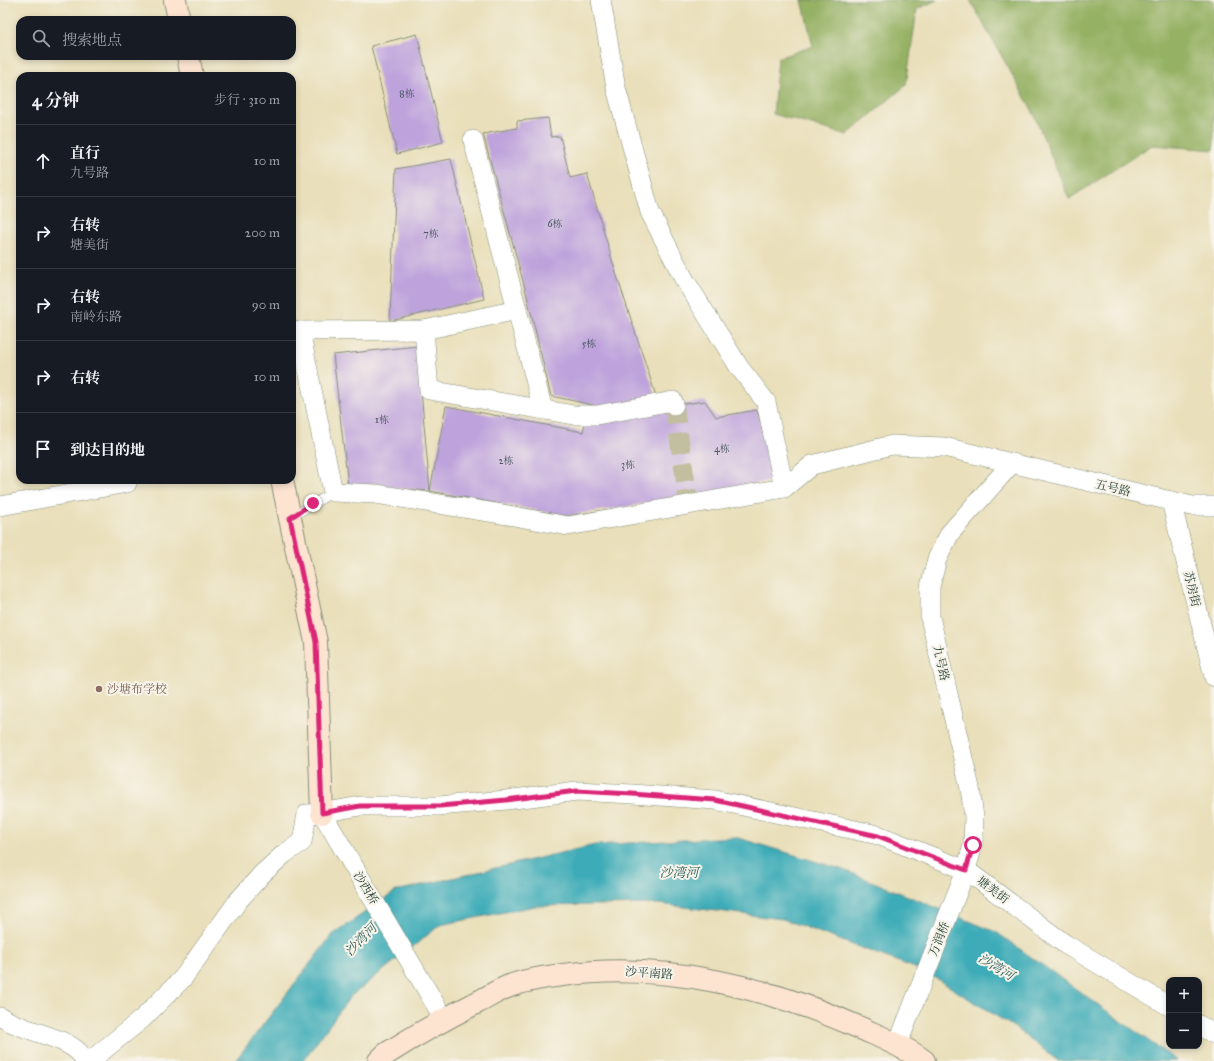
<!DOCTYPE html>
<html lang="zh">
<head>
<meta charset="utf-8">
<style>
	:root { --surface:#171b24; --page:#20242c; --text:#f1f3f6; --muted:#9ea1a6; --line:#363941 }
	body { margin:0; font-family:"IM FELL Great Primer","Noto Serif SC",serif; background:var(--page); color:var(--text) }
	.controls { position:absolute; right:12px; bottom:12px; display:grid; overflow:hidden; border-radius:8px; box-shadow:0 2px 6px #0003 }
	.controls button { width:36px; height:36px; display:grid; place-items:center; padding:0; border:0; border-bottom:1px solid var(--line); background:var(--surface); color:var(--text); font:20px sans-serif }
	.stop { position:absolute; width:12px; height:12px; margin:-9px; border:3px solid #db2777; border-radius:50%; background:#fff }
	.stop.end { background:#db2777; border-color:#fff; box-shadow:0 1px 4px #0008 }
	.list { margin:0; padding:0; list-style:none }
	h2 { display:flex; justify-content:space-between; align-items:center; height:52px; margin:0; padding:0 16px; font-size:17px }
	h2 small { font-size:13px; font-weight:400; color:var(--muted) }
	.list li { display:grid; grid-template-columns:26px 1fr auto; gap:12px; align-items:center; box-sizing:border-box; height:72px; padding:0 16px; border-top:1px solid var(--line) }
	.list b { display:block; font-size:15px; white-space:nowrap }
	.list p { margin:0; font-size:13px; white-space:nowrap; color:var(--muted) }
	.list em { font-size:13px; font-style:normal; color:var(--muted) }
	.icon { flex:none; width:22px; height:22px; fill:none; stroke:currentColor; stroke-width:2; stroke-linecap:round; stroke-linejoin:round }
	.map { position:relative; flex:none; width:1214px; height:1061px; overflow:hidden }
	.search { position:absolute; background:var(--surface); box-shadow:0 2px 6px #0003; left:16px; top:16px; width:280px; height:44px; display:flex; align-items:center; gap:10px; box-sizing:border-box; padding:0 14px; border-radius:12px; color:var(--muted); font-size:15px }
	.panel { position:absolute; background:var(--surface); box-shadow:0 2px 6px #0003; left:16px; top:72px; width:280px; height:412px; border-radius:12px }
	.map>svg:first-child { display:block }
</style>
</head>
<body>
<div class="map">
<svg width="1214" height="1061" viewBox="0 0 1214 1061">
	<rect width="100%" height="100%" fill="#f7f3e8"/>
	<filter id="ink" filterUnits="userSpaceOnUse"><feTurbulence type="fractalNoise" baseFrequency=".025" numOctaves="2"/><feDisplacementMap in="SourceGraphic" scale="8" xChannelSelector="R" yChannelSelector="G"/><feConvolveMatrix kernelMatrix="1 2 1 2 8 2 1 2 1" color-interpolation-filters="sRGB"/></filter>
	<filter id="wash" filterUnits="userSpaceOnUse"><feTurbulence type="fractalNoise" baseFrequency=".012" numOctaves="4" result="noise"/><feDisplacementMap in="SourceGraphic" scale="16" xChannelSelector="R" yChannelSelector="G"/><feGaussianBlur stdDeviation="0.9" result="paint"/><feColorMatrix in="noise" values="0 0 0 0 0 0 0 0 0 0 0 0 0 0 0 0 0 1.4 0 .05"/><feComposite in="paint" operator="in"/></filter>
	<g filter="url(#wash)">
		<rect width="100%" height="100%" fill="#e9dfba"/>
		<g fill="#95b163" stroke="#5a774c">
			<path d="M802,0H937L917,9L906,85L847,135L773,114L778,58L813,46Z"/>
			<path d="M970,0H1214V150L1152,145L1069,199L1032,110Z"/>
		</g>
		<path fill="#3cacb8" stroke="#2e7476" d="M735,837L844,870L996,932L1177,1061H1058L1017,1029L926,972L783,919L659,904L535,906L440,925L350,997L303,1061H235L332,935L396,891L595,845Z"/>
		<g id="blocks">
			<g fill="#bda2dc">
				<path d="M417,34L443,142L397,154L371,46Z"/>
				<path d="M548,118L551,137L560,136L570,178L587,174L615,270L656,396L607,408L551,396L526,292L483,134L517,128V121Z"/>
				<path d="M451,159L484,299L390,321L396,169Z"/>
				<path d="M417,346L430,491L348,485L333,355Z"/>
				<path d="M705,401L716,417L757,410L776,480L688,497L566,516L430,491L446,406L583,432L585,423L670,406Z"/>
			</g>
		</g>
	</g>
	<g filter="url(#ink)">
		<use href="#blocks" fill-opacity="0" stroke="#848e77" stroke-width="1"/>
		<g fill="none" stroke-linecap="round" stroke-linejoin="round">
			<path stroke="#c1bf9f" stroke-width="19" stroke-dasharray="19 10" stroke-linecap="butt" d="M674,405L688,497"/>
			<defs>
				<path id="lane" d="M290,518L333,492"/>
				<g id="street">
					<path d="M601,0L616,88L650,212L683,277L739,367L766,402L784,488"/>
					<path d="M473,140L543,410"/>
					<path d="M424,330L517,310"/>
					<path d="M300,331L424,330L429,390L574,415H597L673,401L674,405"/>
					<path d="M292,333L300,331L333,492L376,494L508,515L568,526L784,488L812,465L892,445L944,447L1192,506H1214"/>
					<path d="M1171,501L1214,677"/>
					<path d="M0,506L127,483"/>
					<path d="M322,813L444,1019"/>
					<path d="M0,1017C7,1020 13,1024 20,1026C37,1034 79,1041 84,1061"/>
					<path d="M1199,1025L1214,1034"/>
					<path d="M897,1046L966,870L973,845L974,817L970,788L930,617V587L937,559L950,533L1012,463"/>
					<path d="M90,1061L142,1019L183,978L238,901L262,874L284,854L302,842L307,814L322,813L360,806H439L506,800L577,791L632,794L715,800L878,835L966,870L1065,944L1169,1006"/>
				</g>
				<g id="secondary">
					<path d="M175,0L179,20"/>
					<path d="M188,56L192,76"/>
					<path d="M282,480L316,642L322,813"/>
					<path d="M379,1061L386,1054C416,1035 446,1018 478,1002C488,997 497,991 507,987C524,980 546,977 563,975C666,961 772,988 865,1030C885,1039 907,1048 924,1061"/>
				</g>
			</defs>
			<use href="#lane" stroke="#848e77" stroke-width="10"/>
			<use href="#street" stroke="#848e77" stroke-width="20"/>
			<use href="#secondary" stroke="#848e77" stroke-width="24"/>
			<use href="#lane" stroke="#fff" stroke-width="9"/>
			<use href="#street" stroke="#fff" stroke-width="19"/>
			<use href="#secondary" stroke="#fde4d1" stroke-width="22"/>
		</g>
	</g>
	<g fill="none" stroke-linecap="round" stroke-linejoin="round" filter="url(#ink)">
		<path stroke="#db2777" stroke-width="5" d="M313,503L290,518L316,642L322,813L360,806H440L506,800L577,791L632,794L715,800L878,836L966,870L973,845"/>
	</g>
	<circle fill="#8d6e63" stroke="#f7f3e8" stroke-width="1.5" cx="99" cy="689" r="4"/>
	<g text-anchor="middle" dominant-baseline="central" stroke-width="4" stroke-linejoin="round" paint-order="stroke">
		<g font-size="10" fill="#46565e">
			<text x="407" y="94">8栋</text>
			<text x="555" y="224">6栋</text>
			<text x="431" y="234">7栋</text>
			<text x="589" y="344">5栋</text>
			<text x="382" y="420">1栋</text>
			<text x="722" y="449">4栋</text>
			<text x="506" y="461">2栋</text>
			<text x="628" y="465">3栋</text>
		</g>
		<g font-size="12" fill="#1f3d34" stroke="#f7f3e8">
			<text transform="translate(1113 488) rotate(13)">五号路</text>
			<text transform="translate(1192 589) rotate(76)">苏房街</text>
			<text transform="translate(941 663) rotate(77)">九号路</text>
			<text transform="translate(366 888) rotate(59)">沙西桥</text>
			<text transform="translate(993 890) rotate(37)">塘美街</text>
			<text transform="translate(939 939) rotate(-68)">万润桥</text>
			<text transform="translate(649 973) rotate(4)">沙平南路</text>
		</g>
		<g font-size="12" fill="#785e54" stroke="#f7f3e8" text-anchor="start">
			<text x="107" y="689">沙塘布学校</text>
		</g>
		<g font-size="13" font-style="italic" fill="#285e5c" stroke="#f7f3e8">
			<text x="679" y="873">沙湾河</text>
			<text transform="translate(361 940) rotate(-46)">沙湾河</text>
			<text transform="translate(996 967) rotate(31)">沙湾河</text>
		</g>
	</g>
</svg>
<div class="controls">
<button>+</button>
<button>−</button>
</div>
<div class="stop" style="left:973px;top:845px"></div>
<div class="stop end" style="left:313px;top:503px"></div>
<div class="search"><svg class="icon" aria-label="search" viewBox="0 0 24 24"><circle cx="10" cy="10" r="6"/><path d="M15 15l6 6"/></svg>搜索地点</div>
<section class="panel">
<h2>4 分钟<small>步行 · 310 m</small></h2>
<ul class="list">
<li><svg class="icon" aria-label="ahead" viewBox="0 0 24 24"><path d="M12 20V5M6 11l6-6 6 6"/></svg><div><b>直行</b><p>九号路</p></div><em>10 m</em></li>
<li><svg class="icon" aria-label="right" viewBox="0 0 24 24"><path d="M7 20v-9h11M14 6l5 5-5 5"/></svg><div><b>右转</b><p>塘美街</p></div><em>200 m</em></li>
<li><svg class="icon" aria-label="right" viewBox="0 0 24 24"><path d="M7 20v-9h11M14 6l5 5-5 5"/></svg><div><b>右转</b><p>南岭东路</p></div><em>90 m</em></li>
<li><svg class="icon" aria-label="right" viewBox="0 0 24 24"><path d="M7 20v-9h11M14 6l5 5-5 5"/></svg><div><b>右转</b></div><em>10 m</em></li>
<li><svg class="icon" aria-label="arrive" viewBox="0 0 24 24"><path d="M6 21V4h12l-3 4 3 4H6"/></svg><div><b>到达目的地</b></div></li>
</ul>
</section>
</div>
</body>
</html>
